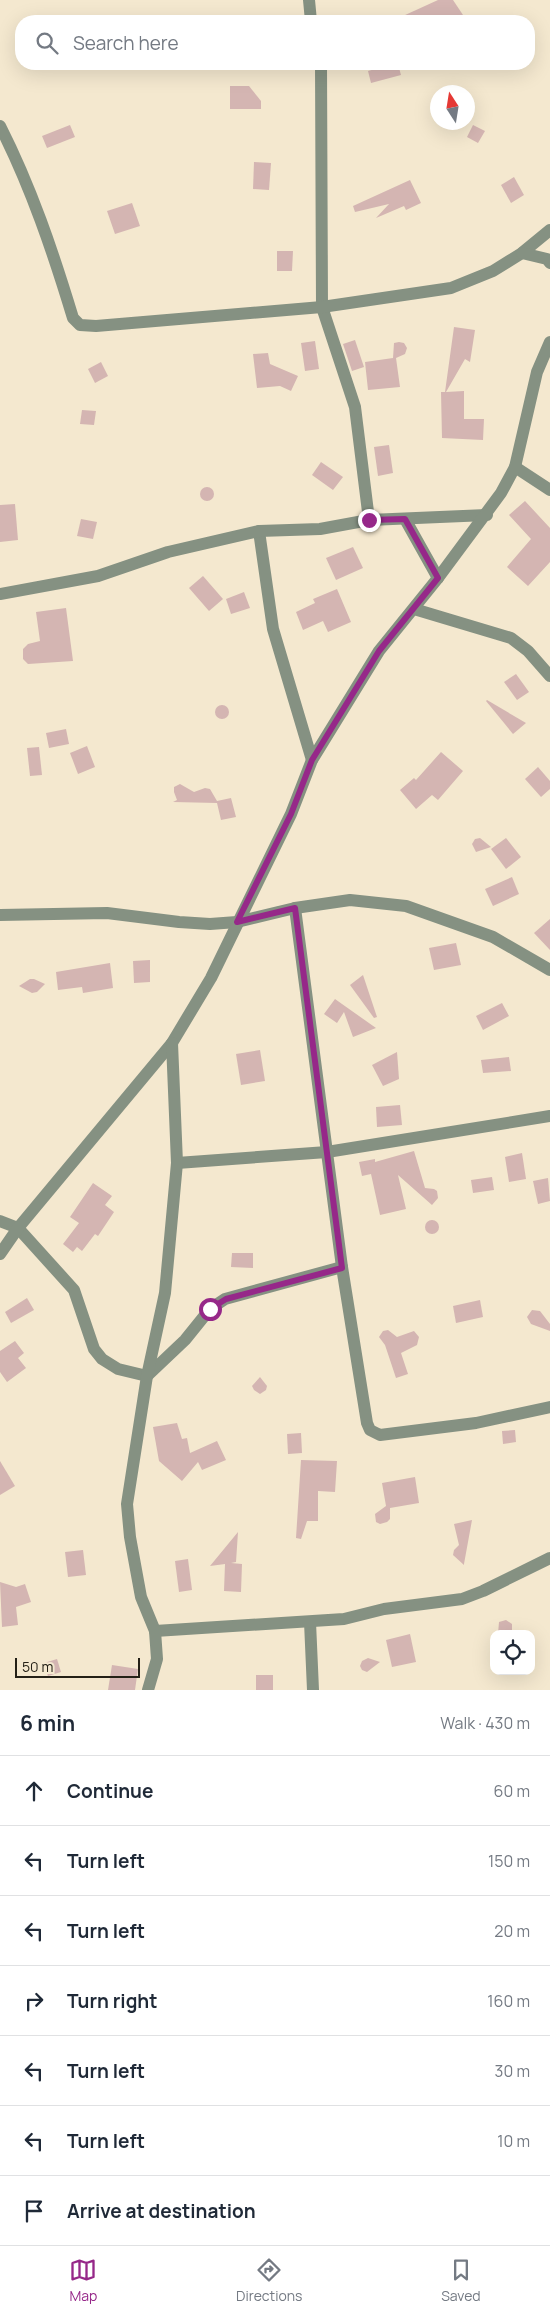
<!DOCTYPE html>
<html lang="en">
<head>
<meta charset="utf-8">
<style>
	:root { --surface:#fff; --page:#f2f2f3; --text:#1f2937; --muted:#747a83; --line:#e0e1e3; --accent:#962889 }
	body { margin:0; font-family:Manrope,sans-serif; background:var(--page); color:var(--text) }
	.controls { position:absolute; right:15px; bottom:15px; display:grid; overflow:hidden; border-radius:10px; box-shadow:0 5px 20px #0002 }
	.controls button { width:45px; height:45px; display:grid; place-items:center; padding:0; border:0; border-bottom:1px solid var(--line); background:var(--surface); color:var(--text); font:25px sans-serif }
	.compass { position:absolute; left:430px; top:85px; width:45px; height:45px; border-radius:50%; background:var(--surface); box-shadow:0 5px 20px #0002; rotate:348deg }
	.scale { position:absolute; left:15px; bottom:12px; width:125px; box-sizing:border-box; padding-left:5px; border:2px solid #242016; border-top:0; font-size:14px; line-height:18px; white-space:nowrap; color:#242016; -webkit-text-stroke:4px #f4e8cf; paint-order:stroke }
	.stop { position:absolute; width:15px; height:15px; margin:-11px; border:4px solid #962889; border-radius:50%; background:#fff }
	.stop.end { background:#962889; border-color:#fff; box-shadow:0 1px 5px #0008 }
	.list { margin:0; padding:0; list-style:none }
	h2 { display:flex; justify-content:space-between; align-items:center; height:65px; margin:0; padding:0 20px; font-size:21px }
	h2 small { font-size:16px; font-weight:400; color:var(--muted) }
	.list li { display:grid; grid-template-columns:32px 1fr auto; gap:15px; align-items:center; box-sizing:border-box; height:70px; padding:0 20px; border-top:1px solid var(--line) }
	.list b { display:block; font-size:19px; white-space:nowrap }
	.list em { font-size:16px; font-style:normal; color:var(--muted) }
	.icon { flex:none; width:28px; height:28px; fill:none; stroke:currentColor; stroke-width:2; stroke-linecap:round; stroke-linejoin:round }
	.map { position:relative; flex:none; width:550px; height:1690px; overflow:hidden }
	.search { position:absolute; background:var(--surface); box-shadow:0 5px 20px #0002; left:15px; right:15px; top:15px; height:55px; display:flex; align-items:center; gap:12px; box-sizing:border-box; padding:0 18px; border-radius:20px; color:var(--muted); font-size:19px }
	.sheet { height:555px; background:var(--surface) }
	nav { display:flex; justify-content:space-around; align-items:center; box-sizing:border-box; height:70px; border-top:1px solid var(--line); background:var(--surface); font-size:14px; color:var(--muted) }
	nav a { display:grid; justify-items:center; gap:2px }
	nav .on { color:var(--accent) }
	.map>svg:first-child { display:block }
</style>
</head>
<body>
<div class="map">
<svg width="550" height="1690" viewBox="0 0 550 1690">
	<rect width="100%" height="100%" fill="#f4e8cf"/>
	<g fill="#d4b5b2">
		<path d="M438,0H453L467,21H392Z"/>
		<path d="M393,64H398L401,75L371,83L368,71Z"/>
		<path d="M230,86H249L261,101V109H230Z"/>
		<path d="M70,125L75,137L47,148L42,136Z"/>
		<path d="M473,125L485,131L478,143L467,137Z"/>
		<path d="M254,162L271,163L269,190L253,189Z"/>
		<path d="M514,177L524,195L511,203L501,185Z"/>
		<path d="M410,180L421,203L406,210L404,206L376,218L389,204L355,212L353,206Z"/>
		<path d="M132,203L140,226L115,234L107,211Z"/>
		<path d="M277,251H293L292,271H277Z"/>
		<path d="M454,327L475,330L470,362L465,359L446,392L464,391V419H484L483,440L442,438L441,392H445Z"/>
		<path d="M355,340L364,367L352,371L343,344Z"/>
		<path d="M315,341L319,369L305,371L301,343Z"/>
		<path d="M399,342L404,343L407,348L405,354L396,358L400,387L368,390L365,362L393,358L394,343Z"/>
		<path d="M268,353L270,364L298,376L291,391L280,386L257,388L253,354Z"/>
		<path d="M101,362L108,376L95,383L88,369Z"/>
		<path d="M82,410L96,411L94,425L80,424Z"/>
		<path d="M389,445L393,473L378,476L374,447Z"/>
		<path d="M321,462L343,477L333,490L312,475Z"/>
		<circle cx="207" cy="494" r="7"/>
		<path d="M525,501L550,528V562L528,586L507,567L531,539L509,515Z"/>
		<path d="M15,504L18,540L0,542V505Z"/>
		<path d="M81,519L97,522L93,539L77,536Z"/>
		<path d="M353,547L363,568L336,580L326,558Z"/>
		<path d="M203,576L223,599L209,611L189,588Z"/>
		<path d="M337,589L351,622L328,632L323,621L303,630L296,612L315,603L313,599Z"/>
		<path d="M244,592L250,608L231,614L226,599Z"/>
		<path d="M66,608L73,661L28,664L23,659V649L28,644L40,641L36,612Z"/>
		<path d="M516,674L529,692L517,700L504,682Z"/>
		<path d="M487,700L526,723L513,734L486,701Z"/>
		<circle cx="222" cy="712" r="7"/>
		<path d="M66,729L69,744L49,748L46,733Z"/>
		<path d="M87,746L95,767L78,774L70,753Z"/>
		<path d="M39,747L42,775L30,776L27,748Z"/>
		<path d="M441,752L463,771L438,800L432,795L416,809L400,790L414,778L416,780Z"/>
		<path d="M538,767L550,781V789L541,797L525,779Z"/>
		<path d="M180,784L194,792L205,788L210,789L217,801L231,798L236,817L221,820L217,803L173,802L177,800L174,792V787Z"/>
		<path d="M480,838L491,847L476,852L472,844L475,839Z"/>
		<path d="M506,838L521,857L506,869L491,849Z"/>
		<path d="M512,877L519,894L493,906L485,889Z"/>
		<path d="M550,919V950L534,933Z"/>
		<path d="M456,943L461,965L434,970L429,948Z"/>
		<path d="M150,960V982L134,983L133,961Z"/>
		<path d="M110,963L113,988L83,993L82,987L58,990L56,972Z"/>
		<path d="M363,975L377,1017L374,1018L350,985Z"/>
		<path d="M30,979H34L45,984L37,992L32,993L19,986Z"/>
		<path d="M335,999L342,1004L376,1028L353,1037L344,1012L337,1023L324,1014Z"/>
		<path d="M502,1003L509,1016L483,1030L476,1016Z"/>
		<path d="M260,1050L265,1081L241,1085L236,1054Z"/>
		<path d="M397,1052L399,1079L383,1086L372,1065Z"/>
		<path d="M509,1057L511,1071L483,1073L481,1060Z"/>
		<path d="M400,1105L402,1125L377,1127L376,1107Z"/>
		<path d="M414,1151L425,1188L434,1189L437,1191L438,1198L432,1205L398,1175L406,1209L380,1215L371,1174L362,1176L359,1162L375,1159V1162Z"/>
		<path d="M522,1153L526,1179L509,1182L505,1157Z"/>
		<path d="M492,1177L494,1190L473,1193L471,1180Z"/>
		<path d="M548,1178L550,1201L538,1204L533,1181Z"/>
		<path d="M93,1183L112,1196L105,1205L114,1212L98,1236L95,1234L82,1251L77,1247L73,1252L63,1244L79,1223L70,1217Z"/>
		<circle cx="432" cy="1227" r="7"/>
		<path d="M232,1253H253V1268L231,1267Z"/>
		<path d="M27,1298L34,1310L11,1323L5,1312Z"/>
		<path d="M480,1300L483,1317L456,1323L453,1306Z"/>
		<path d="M532,1310L540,1311L550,1324V1331L531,1324L527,1317Z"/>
		<path d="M388,1330L397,1337L414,1331L419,1337L417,1345L401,1353L408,1374L396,1378L385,1345L379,1337L383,1331Z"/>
		<path d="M15,1341L24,1353L18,1358L26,1368L7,1382L0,1372V1351Z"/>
		<path d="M260,1377L267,1386L266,1390L260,1394L254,1390L252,1386Z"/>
		<path d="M177,1423L182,1439L187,1438L190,1453L217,1441L226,1460L202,1470L198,1462L182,1481L159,1461L153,1427Z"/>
		<path d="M515,1430L516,1442L503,1444L502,1431Z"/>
		<path d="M301,1433L302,1453L288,1454L287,1434Z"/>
		<path d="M301,1460L337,1461L335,1492L318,1491V1521H307L301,1539L296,1538Z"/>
		<path d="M0,1461L15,1486L0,1495Z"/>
		<path d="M415,1477L419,1503L390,1508V1519L387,1522L380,1524L376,1522L375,1514L386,1506L382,1483Z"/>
		<path d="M472,1520L464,1564V1565L453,1555L454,1550L459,1545L454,1524Z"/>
		<path d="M238,1532L236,1562L231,1563L242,1564L241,1592L224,1591L225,1564L210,1566Z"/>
		<path d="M83,1550L86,1575L68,1577L65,1552Z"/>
		<path d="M188,1559L192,1590L179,1592L175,1561Z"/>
		<path d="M0,1582L16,1587L25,1584L31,1602L16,1607L18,1625L2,1627Z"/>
		<path d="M506,1620L512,1624V1634H498L499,1622Z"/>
		<path d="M410,1634L416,1662L392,1667L386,1640Z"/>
		<path d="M368,1658L380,1662L367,1672L362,1670L360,1666L362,1661Z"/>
		<path d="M57,1659L61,1672L48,1676L44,1663Z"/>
		<path d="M112,1665L138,1669L135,1690H108Z"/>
		<rect x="256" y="1675" width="17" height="15"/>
	</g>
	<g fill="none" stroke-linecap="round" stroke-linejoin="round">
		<g stroke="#859182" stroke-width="12">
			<path d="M309,0L311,21"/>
			<path d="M321,64L322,307L355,407L369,520"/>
			<path d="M0,126C31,187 53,252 73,318L80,325L96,326L322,307L451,288L493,271L522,253L550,230"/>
			<path d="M522,253L547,259L550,263"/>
			<path d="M515,467L550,490"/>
			<path d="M405,519L438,578"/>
			<path d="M259,531L273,629L312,760"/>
			<path d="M0,594L98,576L168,552L259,531L320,529L369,520L487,515"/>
			<path d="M414,609L511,638L528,651L550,676"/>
			<path d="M295,908L342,1267L367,1423L370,1430L380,1435L476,1423L550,1407"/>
			<path d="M0,915L107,913L179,922L210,924L237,922L295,908L350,900L406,906L493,937L550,970"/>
			<path d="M177,1163L327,1152L550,1116"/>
			<path d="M0,1221L18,1228L74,1290L94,1349L102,1359L118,1369L147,1376L185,1340L210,1309L225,1299L342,1267"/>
			<path d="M0,1254L18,1228L172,1043L211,978L291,814L312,760L379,651L438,578L501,493L515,467L537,372L550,342"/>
			<path d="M310,1622L313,1690"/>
			<path d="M155,1631L344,1619L384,1609L462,1599L483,1591L550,1558"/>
			<path d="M148,1690L157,1659L155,1631L141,1597L130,1537L127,1504L147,1376L165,1293L177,1163L172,1043"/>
		</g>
	</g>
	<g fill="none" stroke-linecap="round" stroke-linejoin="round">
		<path stroke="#962889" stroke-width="6" d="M210,1309L226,1299L342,1268L295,908L237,922L291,814L312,760L379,651L438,578L405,519L369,520"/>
	</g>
</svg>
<div class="controls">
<button><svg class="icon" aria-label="locate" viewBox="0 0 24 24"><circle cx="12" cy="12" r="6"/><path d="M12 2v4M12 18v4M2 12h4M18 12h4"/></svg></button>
</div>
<svg class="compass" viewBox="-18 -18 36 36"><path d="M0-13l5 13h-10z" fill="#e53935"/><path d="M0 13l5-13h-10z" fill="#747a83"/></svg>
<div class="scale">50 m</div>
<div class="stop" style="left:210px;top:1309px"></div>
<div class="stop end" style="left:369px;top:520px"></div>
<div class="search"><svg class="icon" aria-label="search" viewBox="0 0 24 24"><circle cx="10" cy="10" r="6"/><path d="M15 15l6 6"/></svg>Search here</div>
</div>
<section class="sheet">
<h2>6 min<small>Walk · 430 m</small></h2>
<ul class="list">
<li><svg class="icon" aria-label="ahead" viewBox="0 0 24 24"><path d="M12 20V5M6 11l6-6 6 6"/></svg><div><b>Continue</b></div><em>60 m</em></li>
<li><svg class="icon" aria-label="left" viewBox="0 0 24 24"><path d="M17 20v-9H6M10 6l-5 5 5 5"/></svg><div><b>Turn left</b></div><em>150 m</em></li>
<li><svg class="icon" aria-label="left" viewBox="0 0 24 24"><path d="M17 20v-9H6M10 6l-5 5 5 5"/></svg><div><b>Turn left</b></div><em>20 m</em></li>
<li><svg class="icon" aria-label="right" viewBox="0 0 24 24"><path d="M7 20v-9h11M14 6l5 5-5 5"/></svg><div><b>Turn right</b></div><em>160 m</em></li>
<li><svg class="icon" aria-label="left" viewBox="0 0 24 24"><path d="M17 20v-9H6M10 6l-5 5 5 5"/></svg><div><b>Turn left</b></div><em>30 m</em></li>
<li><svg class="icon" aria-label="left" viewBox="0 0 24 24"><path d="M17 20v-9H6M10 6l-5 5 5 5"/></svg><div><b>Turn left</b></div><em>10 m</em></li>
<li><svg class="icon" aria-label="arrive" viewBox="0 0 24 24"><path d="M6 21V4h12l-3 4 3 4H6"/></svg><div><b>Arrive at destination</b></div></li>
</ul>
</section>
<nav>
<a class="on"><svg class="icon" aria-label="map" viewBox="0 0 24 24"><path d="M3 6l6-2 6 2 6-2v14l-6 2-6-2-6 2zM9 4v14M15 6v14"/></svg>Map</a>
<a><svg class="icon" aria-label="directions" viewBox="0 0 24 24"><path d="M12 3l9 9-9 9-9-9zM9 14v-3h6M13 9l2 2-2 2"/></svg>Directions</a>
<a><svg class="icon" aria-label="saved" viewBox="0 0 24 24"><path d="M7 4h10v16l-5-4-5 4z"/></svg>Saved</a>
</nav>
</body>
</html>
